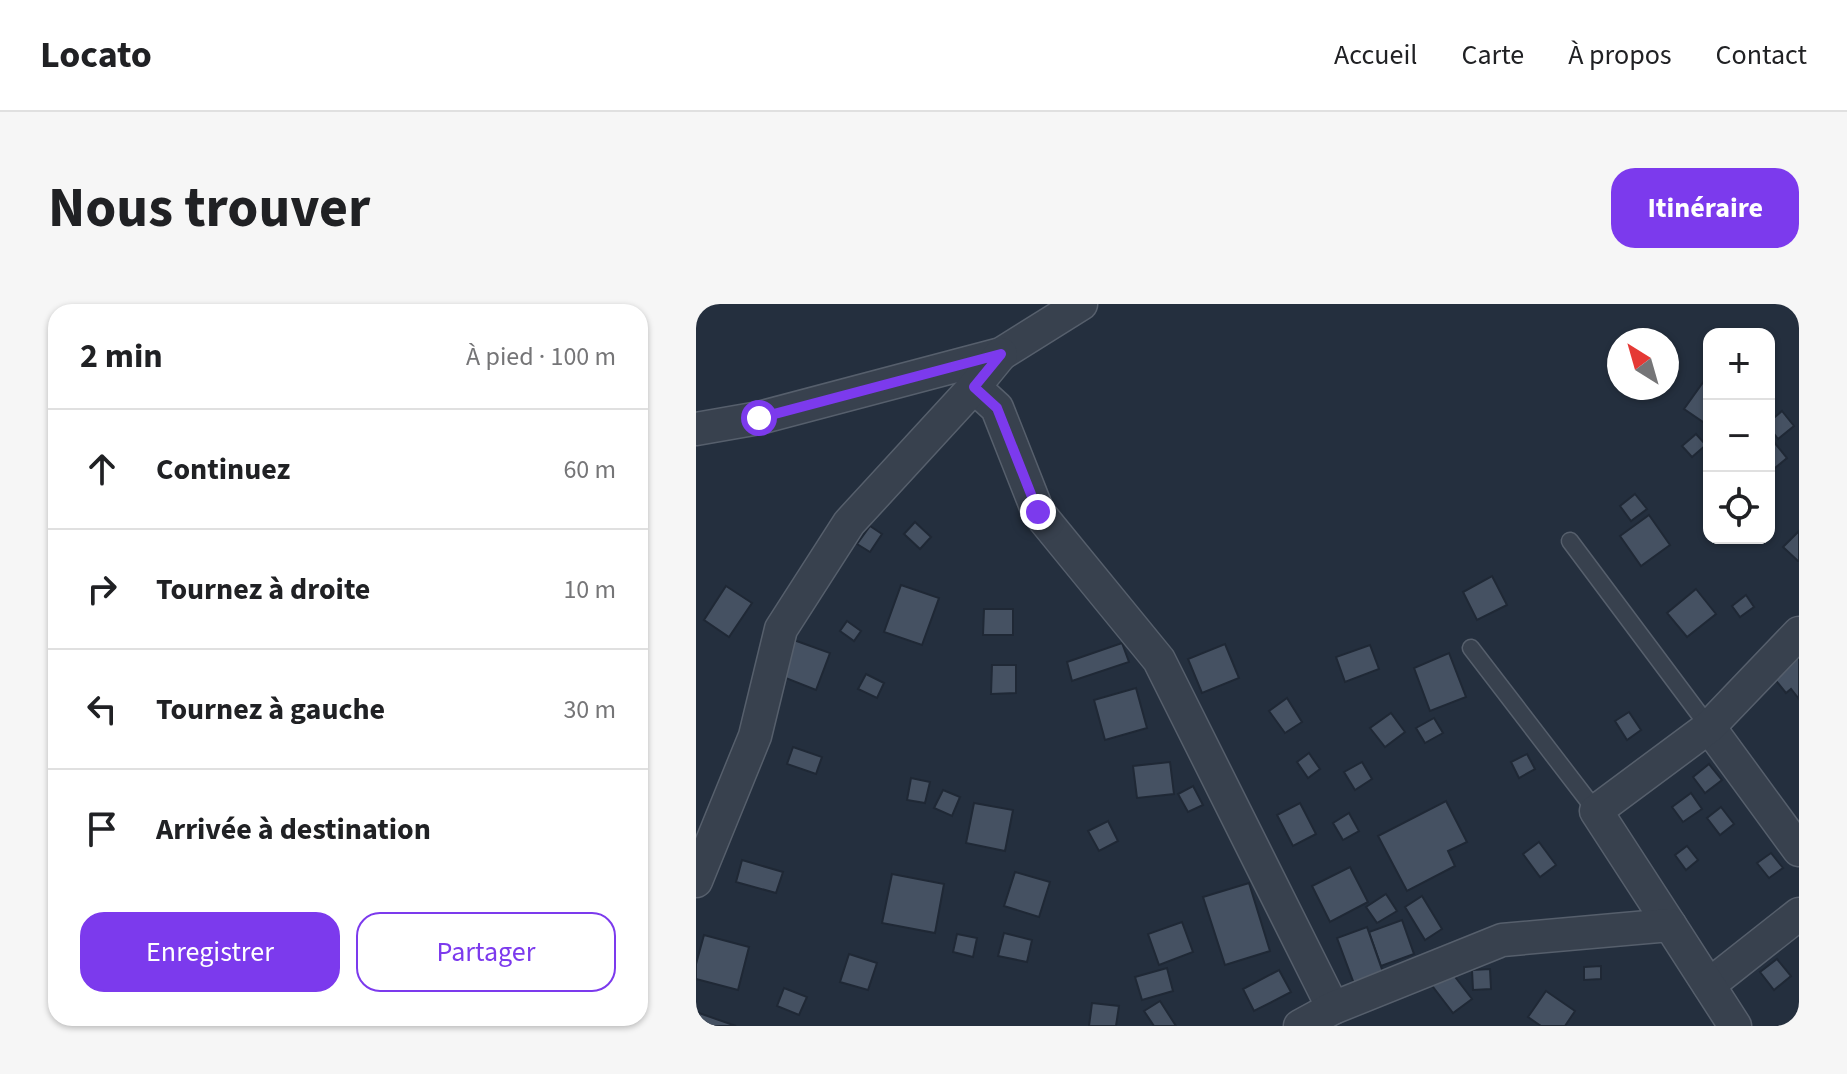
<!DOCTYPE html>
<html lang="fr">
<head>
<meta charset="utf-8">
<style>
	:root { --surface:#fff; --page:#f6f6f6; --text:#202124; --muted:#757577; --line:#e0e0e0; --accent:#7c3aed }
	body { margin:0; font-family:"Source Sans 3",sans-serif; background:var(--page); color:var(--text) }
	.controls { position:absolute; right:24px; top:24px; display:grid; overflow:hidden; border-radius:16px; box-shadow:0 2px 6px #0004 }
	.controls button { width:72px; height:72px; display:grid; place-items:center; padding:0; border:0; border-bottom:2px solid var(--line); background:var(--surface); color:var(--text); font:40px sans-serif }
	.compass { position:absolute; left:911px; top:24px; width:72px; height:72px; border-radius:50%; background:var(--surface); box-shadow:0 2px 6px #0004; rotate:323deg }
	.stop { position:absolute; width:24px; height:24px; margin:-18px; border:6px solid #7c3aed; border-radius:50%; background:#fff }
	.stop.end { background:#7c3aed; border-color:#fff; box-shadow:0 2px 8px #0008 }
	.list { margin:0; padding:0; list-style:none }
	h2 { display:flex; justify-content:space-between; align-items:center; height:104px; margin:0; padding:0 32px; font-size:34px }
	h2 small { font-size:26px; font-weight:400; color:var(--muted) }
	.list li { display:grid; grid-template-columns:52px 1fr auto; gap:24px; align-items:center; box-sizing:border-box; height:120px; padding:0 32px; border-top:2px solid var(--line) }
	.list b { display:block; font-size:30px; white-space:nowrap }
	.list em { font-size:26px; font-style:normal; color:var(--muted) }
	.actions { display:flex; gap:16px; padding:24px 32px }
	.actions a { flex:1; padding:18px 0; border:2px solid var(--accent); border-radius:24px; text-align:center; font-size:28px; color:var(--accent) }
	.actions .main { background:var(--accent); color:#fff }
	.icon { flex:none; width:44px; height:44px; fill:none; stroke:currentColor; stroke-width:2; stroke-linecap:round; stroke-linejoin:round }
	.map { position:relative; flex:none; width:1103px; height:722px; overflow:hidden; border-radius:24px }
	header { display:flex; align-items:center; gap:48px; box-sizing:border-box; height:112px; padding:0 40px; background:var(--surface); border-bottom:2px solid var(--line) }
	header strong { font-size:38px }
	nav { display:flex; gap:44px; margin-inline-start:auto; font-size:28px }
	.intro { display:flex; align-items:center; justify-content:space-between; box-sizing:border-box; height:192px; padding:0 48px }
	h1 { margin:0; font-size:56px }
	.button { padding:20px 36px; border-radius:24px; background:var(--accent); color:#fff; font-size:28px; font-weight:700 }
	main { display:flex; gap:48px; padding:0 48px }
	aside { flex:1; background:var(--surface); border-radius:24px; box-shadow:0 2px 6px #0004 }
	.map>svg:first-child { display:block }
</style>
</head>
<body>
<header>
<strong>Locato</strong>
<nav><a>Accueil</a><a>Carte</a><a>À propos</a><a>Contact</a></nav>
</header>
<div class="intro"><h1>Nous trouver</h1><a class="button">Itinéraire</a></div>
<main>
<aside>
<h2>2 min<small>À pied · 100 m</small></h2>
<ul class="list">
<li><svg class="icon" aria-label="ahead" viewBox="0 0 24 24"><path d="M12 20V5M6 11l6-6 6 6"/></svg><div><b>Continuez</b></div><em>60 m</em></li>
<li><svg class="icon" aria-label="right" viewBox="0 0 24 24"><path d="M7 20v-9h11M14 6l5 5-5 5"/></svg><div><b>Tournez à droite</b></div><em>10 m</em></li>
<li><svg class="icon" aria-label="left" viewBox="0 0 24 24"><path d="M17 20v-9H6M10 6l-5 5 5 5"/></svg><div><b>Tournez à gauche</b></div><em>30 m</em></li>
<li><svg class="icon" aria-label="arrive" viewBox="0 0 24 24"><path d="M6 21V4h12l-3 4 3 4H6"/></svg><div><b>Arrivée à destination</b></div></li>
</ul>
<div class="actions"><a class="main">Enregistrer</a><a>Partager</a></div>
</aside>
<div class="map">
<svg width="1103" height="722" viewBox="0 0 1103 722">
	<rect width="100%" height="100%" fill="#242f3e"/>
	<g fill="#455162" stroke="#1f2835" stroke-width="2">
		<path d="M1008,77L1013,81V122L988,105Z"/>
		<path d="M1086,107L1098,122L1082,135L1073,123V118Z"/>
		<path d="M1000,130L1010,141L996,153L986,142Z"/>
		<path d="M1073,132L1091,154L1073,169Z"/>
		<path d="M939,190L951,205L935,217L924,202Z"/>
		<path d="M953,211L974,241L945,262L924,232Z"/>
		<path d="M219,218L235,233L224,245L208,230Z"/>
		<path d="M174,222L186,230L174,248L161,240Z"/>
		<path d="M1103,227V257H1102L1087,243Z"/>
		<path d="M796,272L811,301L781,316L767,288Z"/>
		<path d="M205,281L243,294L226,341L188,328Z"/>
		<path d="M30,282L56,299L33,333L8,316Z"/>
		<path d="M1000,285L1020,310L991,333L971,309Z"/>
		<path d="M1050,291L1058,303L1044,313L1036,302Z"/>
		<path d="M288,305H317V331H287Z"/>
		<path d="M151,317L165,327L158,337L144,327Z"/>
		<path d="M95,335L134,349L120,386L82,371Z"/>
		<path d="M426,339L433,358L376,377L371,358Z"/>
		<path d="M529,340L543,374L506,389L492,355Z"/>
		<path d="M674,341L683,365L649,378L640,353Z"/>
		<path d="M753,349L770,393L734,407L718,364Z"/>
		<path d="M1103,352V395L1095,385L1090,389L1077,373Z"/>
		<path d="M296,361H320V389L295,390Z"/>
		<path d="M170,370L188,379L181,394L162,385Z"/>
		<path d="M440,384L451,424L409,436L398,396Z"/>
		<path d="M591,394L606,418L589,429L573,407Z"/>
		<path d="M933,408L945,426L931,436L919,417Z"/>
		<path d="M695,409L709,428L689,443L674,424Z"/>
		<path d="M738,414L747,429L729,439L720,424Z"/>
		<path d="M97,443L126,453L120,470L91,460Z"/>
		<path d="M613,449L624,465L612,474L601,458Z"/>
		<path d="M831,450L839,465L823,474L815,458Z"/>
		<path d="M474,458L478,490L441,494L437,462Z"/>
		<path d="M666,458L676,475L659,486L648,468Z"/>
		<path d="M1013,460L1026,476L1009,489L997,473Z"/>
		<path d="M215,474L234,478L229,499L211,496Z"/>
		<path d="M497,482L507,501L492,508L482,490Z"/>
		<path d="M247,486L264,493L256,512L238,504Z"/>
		<path d="M995,489L1006,505L987,518L976,503Z"/>
		<path d="M750,497L771,538L752,547L759,562L711,587L682,532Z"/>
		<path d="M278,499L317,506L309,547L270,539Z"/>
		<path d="M604,499L620,530L597,542L581,511Z"/>
		<path d="M1025,503L1038,520L1024,531L1011,514Z"/>
		<path d="M653,509L663,527L647,536L637,519Z"/>
		<path d="M412,517L422,537L403,547L392,527Z"/>
		<path d="M843,538L860,561L844,573L827,550Z"/>
		<path d="M991,542L1002,556L990,566L979,551Z"/>
		<path d="M1075,549L1087,564L1073,574L1061,559Z"/>
		<path d="M46,556L87,568L80,589L40,578Z"/>
		<path d="M654,563L672,598L634,618L616,582Z"/>
		<path d="M319,568L354,578L343,613L308,602Z"/>
		<path d="M196,570L248,580L239,629L186,619Z"/>
		<path d="M553,579L574,647L529,661L507,593Z"/>
		<path d="M690,590L701,607L681,619L670,603Z"/>
		<path d="M726,592L746,625L729,636L709,603Z"/>
		<path d="M706,616L718,650L685,662L673,628Z"/>
		<path d="M486,618L497,648L463,661L452,630Z"/>
		<path d="M671,623L689,674L660,685L641,634Z"/>
		<path d="M308,629L336,636L331,658L302,652Z"/>
		<path d="M261,630L281,634L277,653L257,648Z"/>
		<path d="M8,631L53,643L42,686L0,675V660Z"/>
		<path d="M153,650L181,659L172,686L144,678Z"/>
		<path d="M1081,655L1095,672L1078,686L1064,668Z"/>
		<path d="M905,662V675L888,676V663Z"/>
		<path d="M471,664L477,687L446,696L439,673Z"/>
		<path d="M753,665L776,695L757,709L734,679Z"/>
		<path d="M794,665L795,685L777,686L776,666Z"/>
		<path d="M583,666L595,688L558,707L547,685Z"/>
		<path d="M88,684L111,693L103,711L81,702Z"/>
		<path d="M850,687L879,707L869,722H845L832,713Z"/>
		<path d="M464,697L480,722H458L448,707Z"/>
		<path d="M396,699L423,702L420,722H393Z"/>
		<path d="M0,708L40,722H0Z"/>
	</g>
	<g fill="none" stroke-linecap="round" stroke-linejoin="round">
		<defs>
			<g id="lane">
				<path d="M874,237L1013,423"/>
				<path d="M775,344L900,507"/>
			</g>
			<g id="street">
				<path d="M278,83L301,104L342,208L463,356L637,704"/>
				<path d="M0,125L63,114L305,50L385,0"/>
				<path d="M1013,423L1103,546"/>
				<path d="M0,577L59,432L85,325L153,219L278,83L305,50"/>
				<path d="M974,621L900,507L1013,423L1103,329"/>
				<path d="M1013,681L1103,610"/>
				<path d="M604,722L637,704L806,636L974,621L1039,722"/>
			</g>
		</defs>
		<use href="#lane" stroke="#565f6c" stroke-width="19"/>
		<use href="#street" stroke="#565f6c" stroke-width="35"/>
		<use href="#lane" stroke="#38414e" stroke-width="16"/>
		<use href="#street" stroke="#38414e" stroke-width="32"/>
	</g>
	<g fill="none" stroke-linecap="round" stroke-linejoin="round">
		<path stroke="#7c3aed" stroke-width="10" d="M63,114L305,50L278,83L301,104L342,208"/>
	</g>
</svg>
<div class="controls">
<button>+</button>
<button>−</button>
<button><svg class="icon" aria-label="locate" viewBox="0 0 24 24"><circle cx="12" cy="12" r="6"/><path d="M12 2v4M12 18v4M2 12h4M18 12h4"/></svg></button>
</div>
<svg class="compass" viewBox="-18 -18 36 36"><path d="M0-13l5 13h-10z" fill="#e53935"/><path d="M0 13l5-13h-10z" fill="#757577"/></svg>
<div class="stop" style="left:63px;top:114px"></div>
<div class="stop end" style="left:342px;top:208px"></div>
</div>
</main>
</body>
</html>
